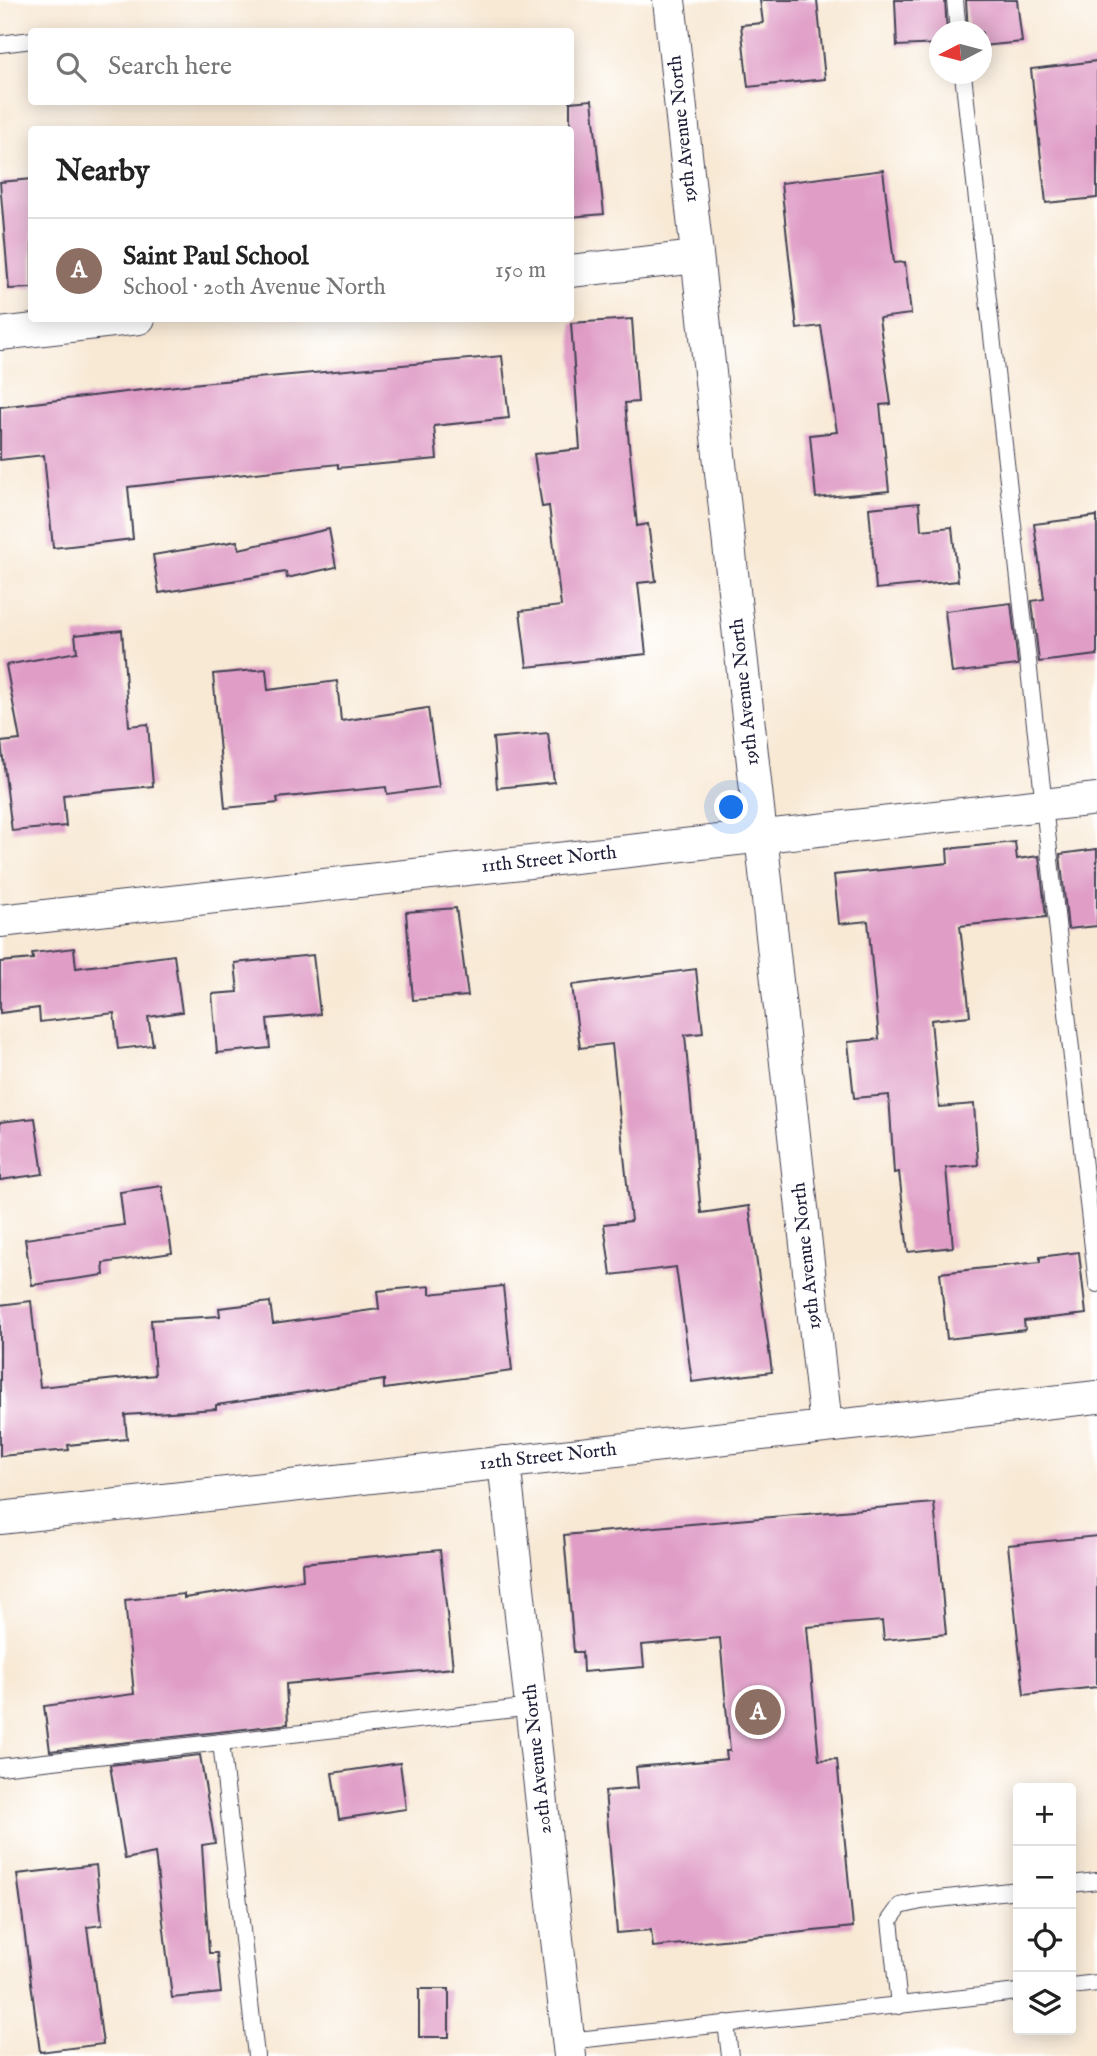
<!DOCTYPE html>
<html lang="en">
<head>
<meta charset="utf-8">
<style>
	:root { --surface:#fff; --page:#f6f6f6; --text:#222; --muted:#767676; --line:#e0e0e0; --accent:#0b8043 }
	body { margin:0; font-family:"IM FELL English",serif; background:var(--page); color:var(--text) }
	.controls { position:absolute; right:21px; bottom:21px; display:grid; overflow:hidden; border-radius:7px; box-shadow:0 4px 18px #0003 }
	.controls button { width:63px; height:63px; display:grid; place-items:center; padding:0; border:0; border-bottom:2px solid var(--line); background:var(--surface); color:var(--text); font:35px sans-serif }
	.compass { position:absolute; left:929px; top:21px; width:63px; height:63px; border-radius:50%; background:var(--surface); box-shadow:0 4px 18px #0003; rotate:264deg }
	.you { position:absolute; left:732px; top:808px; width:24px; height:24px; margin:-18px; border:5px solid #fff; border-radius:50%; background:#1a73e8; box-shadow:0 0 0 10px #1a73e833 }
	.badge { display:grid; place-items:center; width:46px; height:46px; border-radius:50%; background:var(--accent); color:#fff; font-size:23px; font-weight:700 }
	.pin { position:absolute; translate:-50% -50%; border:4px solid #fff; box-shadow:0 2px 7px #0006 }
	.list { margin:0; padding:0; list-style:none }
	h2 { display:flex; justify-content:space-between; align-items:center; height:91px; margin:0; padding:0 28px; font-size:30px }
	h2 small { font-size:23px; font-weight:400; color:var(--muted) }
	.list li { display:grid; grid-template-columns:46px 1fr auto; gap:21px; align-items:center; box-sizing:border-box; height:105px; padding:0 28px; border-top:2px solid var(--line) }
	.list b { display:block; font-size:26px; white-space:nowrap }
	.list p { margin:0; font-size:23px; white-space:nowrap; color:var(--muted) }
	.list em { font-size:23px; font-style:normal; color:var(--muted) }
	.icon { flex:none; width:38px; height:38px; fill:none; stroke:currentColor; stroke-width:2; stroke-linecap:round; stroke-linejoin:round }
	.map { position:relative; flex:none; width:1097px; height:2056px; overflow:hidden }
	.search { position:absolute; background:var(--surface); box-shadow:0 4px 18px #0003; left:28px; top:28px; width:546px; height:77px; display:flex; align-items:center; gap:18px; box-sizing:border-box; padding:0 24px; border-radius:7px; color:var(--muted); font-size:26px }
	.panel { position:absolute; background:var(--surface); box-shadow:0 4px 18px #0003; left:28px; top:126px; width:546px; height:196px; border-radius:7px }
	.map>svg:first-child { display:block }
</style>
</head>
<body>
<div class="map">
<svg width="1097" height="2056" viewBox="0 0 1097 2056">
	<rect width="100%" height="100%" fill="#fff"/>
	<filter id="ink" filterUnits="userSpaceOnUse"><feTurbulence type="fractalNoise" baseFrequency=".0143" numOctaves="2"/><feDisplacementMap in="SourceGraphic" scale="14" xChannelSelector="R" yChannelSelector="G"/><feConvolveMatrix kernelMatrix="1 2 1 2 8 2 1 2 1" color-interpolation-filters="sRGB"/></filter>
	<filter id="wash" filterUnits="userSpaceOnUse"><feTurbulence type="fractalNoise" baseFrequency=".00686" numOctaves="4" result="noise"/><feDisplacementMap in="SourceGraphic" scale="28" xChannelSelector="R" yChannelSelector="G"/><feGaussianBlur stdDeviation="1.57" result="paint"/><feColorMatrix in="noise" values="0 0 0 0 0 0 0 0 0 0 0 0 0 0 0 0 0 1.4 0 .05"/><feComposite in="paint" operator="in"/></filter>
	<g filter="url(#wash)">
		<rect width="100%" height="100%" fill="#f8e9d5"/>
		<g id="blocks">
			<g fill="#e09ec7">
				<path d="M760,0H817L825,79L748,87L741,25L763,23Z"/>
				<path d="M895,0H945L947,32H940V44L897,46Z"/>
				<path d="M966,0H1017L1022,42L982,46V32H968Z"/>
				<path d="M1097,61V198L1046,203L1031,69Z"/>
				<path d="M592,100L604,214L570,217V102Z"/>
				<path d="M883,170L894,263L905,262L911,314L879,318L891,404L880,405L889,491L816,498L810,435L837,432L821,326L797,329L781,183Z"/>
				<path d="M32,179V288L9,289L0,182Z"/>
				<path d="M632,319L638,402L625,403L637,526L648,524L656,581L638,583L646,654L527,667L520,611L561,606L549,506L542,507L534,454L580,449L571,323Z"/>
				<path d="M502,356L509,418L434,426L437,459L338,468V464L128,487L133,539L53,548L44,455L0,460V407L201,383Z"/>
				<path d="M919,503L921,530L952,527L958,581L876,589L869,508Z"/>
				<path d="M1097,516V655L1039,662L1032,601L1044,599L1034,524Z"/>
				<path d="M329,529L336,567L287,578L286,572L159,593L153,555L237,541L239,549Z"/>
				<path d="M1011,603L1018,665L952,673L945,611Z"/>
				<path d="M122,630L129,726L148,724L153,786L63,795L66,826L12,831L1,742L20,740L6,665L77,652L75,635Z"/>
				<path d="M266,669L268,690L337,681L341,721L428,708L439,787L387,794L386,787L277,798L278,803L225,808L213,674Z"/>
				<path d="M548,733L554,782L497,788L493,738Z"/>
				<path d="M1015,842L1017,859L1039,856L1046,917L960,926L970,1016L931,1020L939,1107L974,1104L978,1165L946,1168L953,1247L908,1252L899,1172L894,1173L889,1095L854,1098L848,1042L879,1039L868,921L839,924L834,875L948,863L947,849Z"/>
				<path d="M1097,849V926L1068,929L1060,854Z"/>
				<path d="M456,908L468,996L413,1000L406,912Z"/>
				<path d="M74,948L76,968L174,955L182,1012L148,1017L153,1045L118,1049L114,1013L40,1022L39,1008L0,1013V962L33,959L32,953Z"/>
				<path d="M313,955L320,1014L267,1019L270,1048L217,1053L212,994L238,992L235,963Z"/>
				<path d="M696,969L703,1033L685,1035L701,1213L749,1206L772,1372L692,1382L676,1267L611,1275L604,1224L631,1221L612,1044L580,1048L572,985Z"/>
				<path d="M35,1118L43,1174L0,1180V1122Z"/>
				<path d="M162,1186L172,1253L103,1263L104,1275L32,1285L25,1239L124,1225L120,1192Z"/>
				<path d="M1079,1252L1086,1314L1024,1321L1025,1330L947,1339L940,1273L1040,1262V1257Z"/>
				<path d="M430,1286V1294L503,1286L512,1371L384,1389V1380L216,1405V1409L125,1415L127,1439L68,1445L69,1450L0,1456V1305L31,1301L40,1387L155,1375L151,1320L220,1316L219,1308L270,1302L273,1324L379,1309L377,1291Z"/>
				<path d="M934,1503L946,1634L884,1640L882,1621L807,1627L819,1760L837,1759L853,1927L653,1947L651,1930L617,1933L605,1791L638,1788L636,1767L727,1759L726,1751H730L720,1638L642,1645L644,1667L583,1672L582,1652H574L564,1535Z"/>
				<path d="M1097,1536V1687L1024,1695L1008,1545Z"/>
				<path d="M440,1550L453,1668L286,1684L288,1724L50,1751L44,1706L134,1694L125,1600L184,1594V1598L303,1580L302,1563Z"/>
				<path d="M200,1755L215,1843L202,1845L209,1953H217L221,1993L172,1998L155,1853L125,1859L110,1765Z"/>
				<path d="M400,1763L406,1809L339,1819L332,1773Z"/>
				<path d="M96,1865L102,1925L87,1927L103,2044L40,2052L17,1874Z"/>
				<rect x="419" y="1989" width="30" height="48"/>
			</g>
		</g>
	</g>
	<g filter="url(#ink)">
		<use href="#blocks" fill-opacity="0" stroke="#424052" stroke-width="2"/>
		<g fill="none" stroke-linecap="round" stroke-linejoin="round">
			<defs>
				<g id="lane">
					<path d="M955,0L958,32"/>
					<path d="M0,44L32,40"/>
					<path d="M963,74L1097,1284"/>
					<path d="M221,1742L256,2056"/>
					<path d="M0,1767L532,1707"/>
					<path d="M1071,1884L1097,1881"/>
					<path d="M1071,1986L1097,1983"/>
					<path d="M899,2006L890,1920L900,1906L921,1901L1018,1890"/>
					<path d="M726,2023L730,2056"/>
					<path d="M568,2041L1018,1992"/>
				</g>
				<g id="street">
					<path d="M669,0L826,1426"/>
					<path d="M570,271L697,257"/>
					<path d="M0,334L139,318"/>
					<path d="M0,921L1097,799"/>
					<path d="M504,1462L570,2056"/>
					<path d="M0,1518L1097,1397"/>
				</g>
			</defs>
			<use href="#lane" stroke="#424052" stroke-width="18"/>
			<use href="#street" stroke="#424052" stroke-width="34"/>
			<use href="#lane" stroke="#fff" stroke-width="16"/>
			<use href="#street" stroke="#fff" stroke-width="32"/>
		</g>
	</g>
	<g text-anchor="middle" dominant-baseline="central" stroke-width="5" stroke-linejoin="round" paint-order="stroke">
		<g font-size="19" fill="#22223b" stroke="#fff">
			<text transform="translate(683 129) rotate(-96)">19th Avenue North</text>
			<text transform="translate(745 692) rotate(-96)">19th Avenue North</text>
			<text transform="translate(549 860) rotate(-6)">11th Street North</text>
			<text transform="translate(807 1256) rotate(-96)">19th Avenue North</text>
			<text transform="translate(548 1457) rotate(-6)">12th Street North</text>
			<text transform="translate(538 1759) rotate(-96)">20th Avenue North</text>
		</g>
	</g>
</svg>
<div class="controls">
<button>+</button>
<button>−</button>
<button><svg class="icon" aria-label="locate" viewBox="0 0 24 24"><circle cx="12" cy="12" r="6"/><path d="M12 2v4M12 18v4M2 12h4M18 12h4"/></svg></button>
<button><svg class="icon" aria-label="layers" viewBox="0 0 24 24"><path d="M12 4l9 5-9 5-9-5zM3 14l9 5 9-5"/></svg></button>
</div>
<svg class="compass" viewBox="-18 -18 36 36"><path d="M0-13l5 13h-10z" fill="#e53935"/><path d="M0 13l5-13h-10z" fill="#767676"/></svg>
<div class="you"></div>
<div class="pin badge" style="left:758px;top:1712px;background:#8d6e63">A</div>
<div class="search"><svg class="icon" aria-label="search" viewBox="0 0 24 24"><circle cx="10" cy="10" r="6"/><path d="M15 15l6 6"/></svg>Search here</div>
<section class="panel">
<h2>Nearby<small></small></h2>
<ul class="list">
<li><span class="badge" style="background:#8d6e63">A</span><div><b>Saint Paul School</b><p>School · 20th Avenue North</p></div><em>150 m</em></li>
</ul>
</section>
</div>
</body>
</html>
